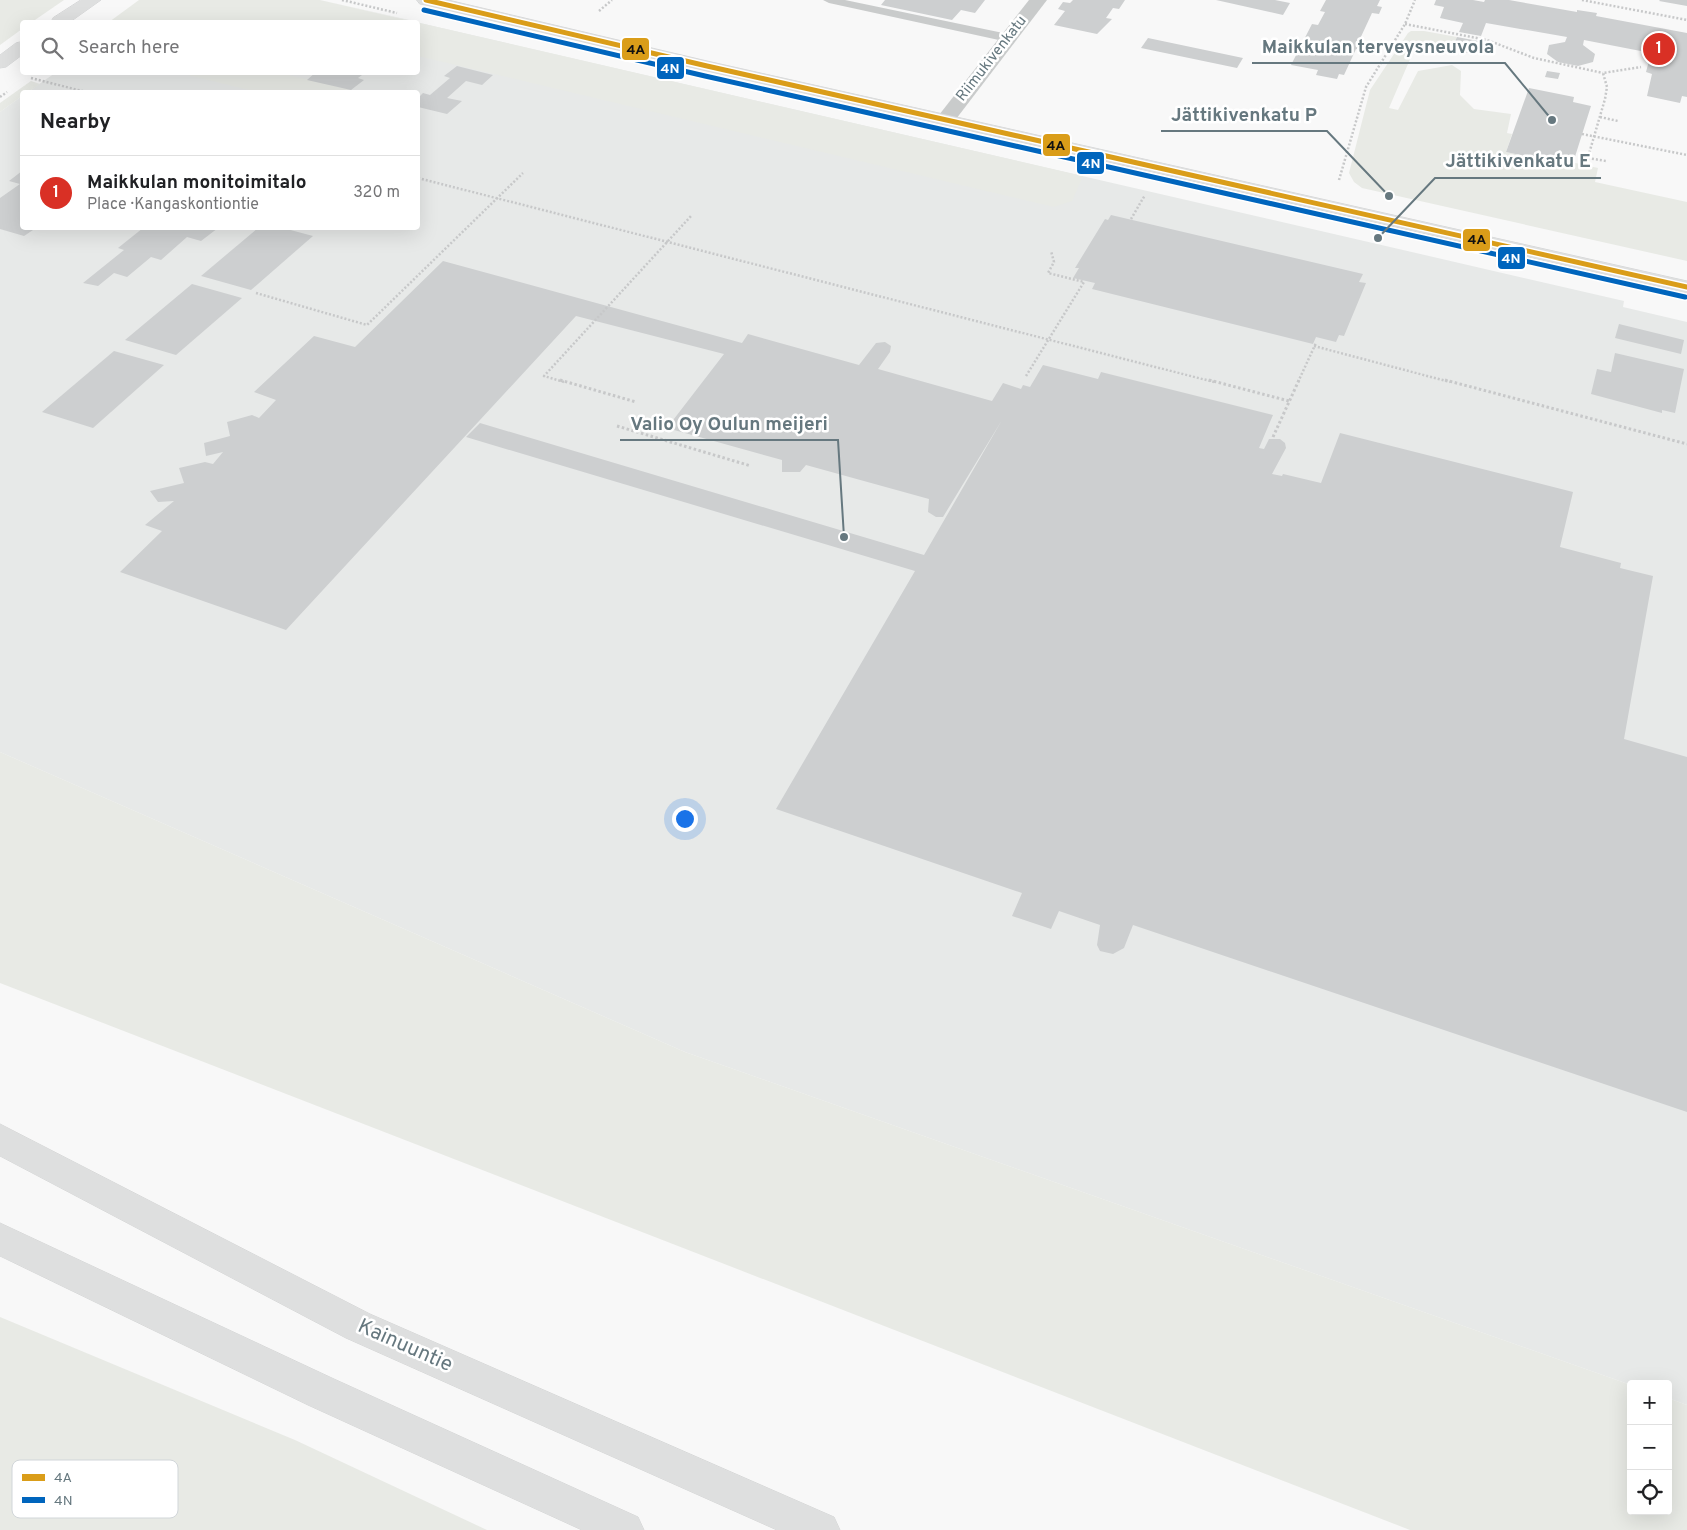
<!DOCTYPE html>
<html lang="en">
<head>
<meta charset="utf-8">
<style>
	:root { --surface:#fff; --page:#f6f6f6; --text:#202124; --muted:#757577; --line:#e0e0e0; --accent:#d93025 }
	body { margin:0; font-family:Overpass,sans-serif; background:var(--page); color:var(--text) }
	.controls { position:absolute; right:15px; bottom:15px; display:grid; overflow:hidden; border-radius:5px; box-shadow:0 5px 20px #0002 }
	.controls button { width:45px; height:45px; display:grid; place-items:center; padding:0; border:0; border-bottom:1px solid var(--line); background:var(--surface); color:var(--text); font:25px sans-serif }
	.you { position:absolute; left:684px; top:818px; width:18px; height:18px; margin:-12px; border:4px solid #fff; border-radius:50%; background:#1a73e8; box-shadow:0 0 0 8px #1a73e833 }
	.badge { display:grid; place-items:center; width:32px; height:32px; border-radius:50%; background:var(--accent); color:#fff; font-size:16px; font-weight:700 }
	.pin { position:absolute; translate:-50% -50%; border:2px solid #fff; box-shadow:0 1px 5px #0006 }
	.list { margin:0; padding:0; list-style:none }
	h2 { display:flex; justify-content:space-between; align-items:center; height:65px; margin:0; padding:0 20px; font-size:21px }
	h2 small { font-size:16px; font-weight:400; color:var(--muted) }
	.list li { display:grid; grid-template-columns:32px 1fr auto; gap:15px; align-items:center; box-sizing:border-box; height:75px; padding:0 20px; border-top:1px solid var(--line) }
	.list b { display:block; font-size:19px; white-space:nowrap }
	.list p { margin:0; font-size:16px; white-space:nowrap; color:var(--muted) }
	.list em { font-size:16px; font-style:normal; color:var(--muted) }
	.icon { flex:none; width:28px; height:28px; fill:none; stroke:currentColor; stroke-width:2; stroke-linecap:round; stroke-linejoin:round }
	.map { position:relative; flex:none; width:1687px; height:1530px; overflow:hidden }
	.search { position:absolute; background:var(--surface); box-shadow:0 5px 20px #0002; left:20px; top:20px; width:400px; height:55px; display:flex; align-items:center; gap:12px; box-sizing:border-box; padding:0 18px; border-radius:5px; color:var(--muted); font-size:19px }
	.panel { position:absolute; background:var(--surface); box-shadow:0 5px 20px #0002; left:20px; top:90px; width:400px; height:140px; border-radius:5px }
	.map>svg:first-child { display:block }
</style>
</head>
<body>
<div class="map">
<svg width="1687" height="1530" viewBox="0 0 1687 1530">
	<rect width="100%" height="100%" fill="#f8f8f8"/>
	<path fill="#e7e9e8" d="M320,0L1624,301L1623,307L1687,322V1405L1668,1398V1384L1631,1385L685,1052L0,752V112L22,96V228H418V92H28L55,73L418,72V22Z"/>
	<g fill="#e8eae5">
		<path d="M0,0H64L32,22H22V29L0,45Z"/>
		<path d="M139,0H320L1083,176L1072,201L1054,207L418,56V22H109Z"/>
		<path d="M1411,31H1424L1457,37L1451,50L1417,43L1389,108L1398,110L1418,71L1452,65L1461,71L1460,95L1474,109L1511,114L1507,133L1512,134L1506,152L1552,162L1553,158L1598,168L1595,182L1687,202V261L1362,188L1354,182L1349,173L1370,90L1408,33Z"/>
		<path d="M180,73H280L360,92H257Z"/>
		<path d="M31,81L40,84L28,92H22V96L0,112V103Z"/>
		<path d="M0,752L685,1052L1631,1385V1511H1668V1398L1687,1405V1530H1410L0,983Z"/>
		<path d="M0,1317L295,1440L487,1530H0Z"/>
	</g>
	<g fill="#cdcfd0">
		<path d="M885,0H985L975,13L961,10L952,20L881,5Z"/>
		<path d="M1073,0H1125L1119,9L1113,8L1106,18L1112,19L1097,34L1054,25L1065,11L1058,9L1063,2L1070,3Z"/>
		<path d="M1216,0H1275L1290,3L1283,15Z"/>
		<path d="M1326,0H1380L1377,6L1382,7L1379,14L1372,13L1359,41L1366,42L1362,50L1356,49L1344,75L1339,74L1337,79L1316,75L1318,70L1291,65L1312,24L1318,25L1325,12L1320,11Z"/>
		<path d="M1436,0H1473L1484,2L1485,0H1509L1577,12V10L1597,13L1596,16L1687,33V97L1682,96L1680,103L1647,96L1652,74L1646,72L1651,53L1584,40L1583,45L1595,54L1593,62L1578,66L1558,62L1547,54L1549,45L1565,42L1567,37L1486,23L1481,36L1459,32L1463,23L1440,18L1444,7L1434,5Z"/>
		<path d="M1660,0H1687V6L1659,1Z"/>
		<path d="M1457,37L1478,41L1473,54L1451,50Z"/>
		<path d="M1148,38L1243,58L1237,68L1141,48Z"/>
		<path d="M457,66L493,75L482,85L466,81L447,98L462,101L447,114L418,107V98L423,93L430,95L450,78L444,76Z"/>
		<path d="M1547,71L1560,73L1558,79L1545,77Z"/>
		<path d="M316,72H366L358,78L364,80L351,90L307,80Z"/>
		<path d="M1529,88L1574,97L1573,102L1591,106L1573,163L1553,158L1552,162L1506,152Z"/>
		<path d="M22,171V228H36L24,236L0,229V198L20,184L9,181Z"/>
		<path d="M1111,215L1363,274L1359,282L1366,283L1344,336L1339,335L1336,342L1316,337L1313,344L1092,289L1095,283L1073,278L1079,268H1075L1105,219L1108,220Z"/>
		<path d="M143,228H218L201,241L187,237L161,260L151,257L127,277L114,273L98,286L83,283L124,250L118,248Z"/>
		<path d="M258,228H283L313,236L251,290L201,276Z"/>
		<path d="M443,261L742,343L748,334L859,365L876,343L885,342L891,346L890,352L878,369L992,401L1003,383L1021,389L1023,385L1030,387L1043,365L1098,379L1101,372L1273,415L1259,448L1264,449L1269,439H1280L1285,443L1286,448L1272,474L1282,476L1283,474L1321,483L1340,433L1573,492L1560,547L1621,563L1620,568L1653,576L1624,739L1687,757V1112L1133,925L1124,948L1113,954L1100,951L1097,945L1100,925L1059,911L1051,929L1012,916L1022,893L776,809L915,571L466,437L480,423L924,555L1002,420L943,517H936L928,512L929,499L806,465L800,472H782V460L667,428L724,354L576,316L286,630L120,572L162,531L145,525L174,501L158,502L150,491L184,483L179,468L205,462L213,464L223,452L206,456L204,443L230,436L227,422L252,415L259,418L276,400L254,392L314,336L355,347Z"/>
		<path d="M192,284L242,298L176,355L125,340Z"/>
		<path d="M1619,324L1684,340L1681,354L1615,338Z"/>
		<path d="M114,351L164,365L93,428L42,412Z"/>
		<path d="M1615,353L1684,369L1675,413L1662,410V413L1591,394L1597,369L1611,372Z"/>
	</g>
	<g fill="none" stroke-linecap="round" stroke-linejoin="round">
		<defs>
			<g id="secondary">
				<path d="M81,0H101L70,22H51L53,18Z"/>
				<path d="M417,0H448L707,61L1687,281V293L707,71L426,5L420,4Z"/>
				<path d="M22,42V55L6,67L0,68V55L16,43Z"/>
			</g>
			<g id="highway">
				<path d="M0,1124L370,1314L834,1517L840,1530H777L346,1338L0,1156Z"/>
				<path d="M0,1223L334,1379L638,1517L644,1530H582L308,1405L0,1256Z"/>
			</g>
		</defs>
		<use href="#secondary" stroke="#d4d5d6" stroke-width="1"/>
		<use href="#highway" stroke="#d4d5d5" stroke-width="1"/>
		<g stroke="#c7c8c9" stroke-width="2.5" stroke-dasharray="2 2" stroke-linecap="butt">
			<path d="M342,0L397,13"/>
			<path d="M1582,0L1687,20"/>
			<path d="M599,11L612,0"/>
			<path d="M1405,24L1487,40L1534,58L1603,73"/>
			<path d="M31,78L86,92"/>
			<path d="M0,97L7,92"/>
			<path d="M1600,117L1618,121"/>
			<path d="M1582,134L1687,155"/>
			<path d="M1588,158L1606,161"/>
			<path d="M1586,164L1605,99L1607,87L1603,73L1641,67"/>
			<path d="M418,178L1214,382"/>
			<path d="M1339,180L1366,87L1405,24L1415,0"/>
			<path d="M1131,219L1145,195"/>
			<path d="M256,293L367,325L523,173"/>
			<path d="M1314,346L1450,382"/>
			<path d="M1026,376L1084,282L1048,273L1054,262L1051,251"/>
			<path d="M564,382L544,376L691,216"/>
			<path d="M1298,382L1316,343"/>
		</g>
		<g stroke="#c7c8c9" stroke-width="3" stroke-dasharray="2.5 2.5" stroke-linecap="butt">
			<path d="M560,380L636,402"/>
			<path d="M1209,380L1289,401"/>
			<path d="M1445,380L1687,444"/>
			<path d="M617,426L751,466"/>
			<path d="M1273,437L1299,380"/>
		</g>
		<path fill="#c9cbcb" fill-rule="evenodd" d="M823,0H845L1008,34L1014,38L1008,42L829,3Z"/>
		<path fill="#c9cbcb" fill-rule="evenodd" d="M1029,0H1047L953,123L946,125L939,123L937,119L939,115Z"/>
		<use href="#secondary" fill="#dedfdf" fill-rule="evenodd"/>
		<use href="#highway" fill="#dedfdf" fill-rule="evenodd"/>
		<defs>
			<path id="bus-1" d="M426,0L707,66L1687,287"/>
			<path id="bus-2" d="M424,10L705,76L1685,297"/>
		</defs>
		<use href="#bus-1" stroke="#fff" stroke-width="8"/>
		<use href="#bus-2" stroke="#fff" stroke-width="8"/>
		<use href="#bus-1" stroke="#da9d19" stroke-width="5"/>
		<use href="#bus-2" stroke="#0065bd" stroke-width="5"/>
	</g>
	<g text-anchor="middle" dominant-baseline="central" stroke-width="5" stroke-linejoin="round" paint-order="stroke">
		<g font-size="15" fill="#66787f" stroke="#fff">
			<text transform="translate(992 59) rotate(-52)">Riimukivenkatu</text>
		</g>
		<g font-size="21" fill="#66787f" stroke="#fff">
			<text transform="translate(405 1346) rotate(24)">Kainuuntie</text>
		</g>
	</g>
	<rect x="12" y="1460" width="166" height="58" rx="8" fill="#fff" stroke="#d1d6d9" stroke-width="1"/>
	<rect x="22" y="1474" width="23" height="7" fill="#da9d19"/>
	<rect x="22" y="1497" width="23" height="6" fill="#0065bd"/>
	<g font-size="14" fill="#66787f">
		<text x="54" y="1482">4A</text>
		<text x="54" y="1505">4N</text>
	</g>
	<path fill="none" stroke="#66787f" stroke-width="2" d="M1552 120L1505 63H1252M1389 196L1327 131H1161M1378 238L1435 178H1601M844 537L838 440H620"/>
	<g fill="#66787f" stroke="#fff" stroke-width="2">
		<circle cx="1552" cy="120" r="5"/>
		<circle cx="1389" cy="196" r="5"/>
		<circle cx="1378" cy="238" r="5"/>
		<circle cx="844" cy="537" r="5"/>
	</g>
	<g font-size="19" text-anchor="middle" font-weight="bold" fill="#66787f" stroke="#fff" stroke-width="5" stroke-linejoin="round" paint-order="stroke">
		<text x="1378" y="53">Maikkulan terveysneuvola</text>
		<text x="1244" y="121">Jättikivenkatu P</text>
		<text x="1518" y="167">Jättikivenkatu E</text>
		<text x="729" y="430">Valio Oy Oulun meijeri</text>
	</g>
	<g stroke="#fff" stroke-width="2">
		<rect x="621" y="37" width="29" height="24" rx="5" fill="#da9d19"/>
		<rect x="656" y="56" width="29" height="24" rx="5" fill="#0065bd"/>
		<rect x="1042" y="133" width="29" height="24" rx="5" fill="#da9d19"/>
		<rect x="1076" y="151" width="29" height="24" rx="5" fill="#0065bd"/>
		<rect x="1462" y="228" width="29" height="24" rx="5" fill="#da9d19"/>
		<rect x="1497" y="246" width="29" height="24" rx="5" fill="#0065bd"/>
	</g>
	<g font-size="14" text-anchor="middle" font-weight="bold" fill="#fff">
		<text x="670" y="73">4N</text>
		<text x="1091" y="168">4N</text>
		<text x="1511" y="263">4N</text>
	</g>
	<g font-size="14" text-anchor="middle" font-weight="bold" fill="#111">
		<text x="636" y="54">4A</text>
		<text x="1056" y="150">4A</text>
		<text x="1477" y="244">4A</text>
	</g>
</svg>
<div class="controls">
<button>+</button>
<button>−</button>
<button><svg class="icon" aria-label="locate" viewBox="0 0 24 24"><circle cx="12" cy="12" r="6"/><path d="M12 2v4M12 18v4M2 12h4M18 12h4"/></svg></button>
</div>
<div class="you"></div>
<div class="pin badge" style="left:1659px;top:49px">1</div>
<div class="search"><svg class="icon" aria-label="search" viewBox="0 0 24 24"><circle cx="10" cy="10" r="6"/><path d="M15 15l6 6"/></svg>Search here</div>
<section class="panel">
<h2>Nearby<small></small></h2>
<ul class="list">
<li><span class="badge">1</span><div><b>Maikkulan monitoimitalo</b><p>Place · Kangaskontiontie</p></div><em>320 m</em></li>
</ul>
</section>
</div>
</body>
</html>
